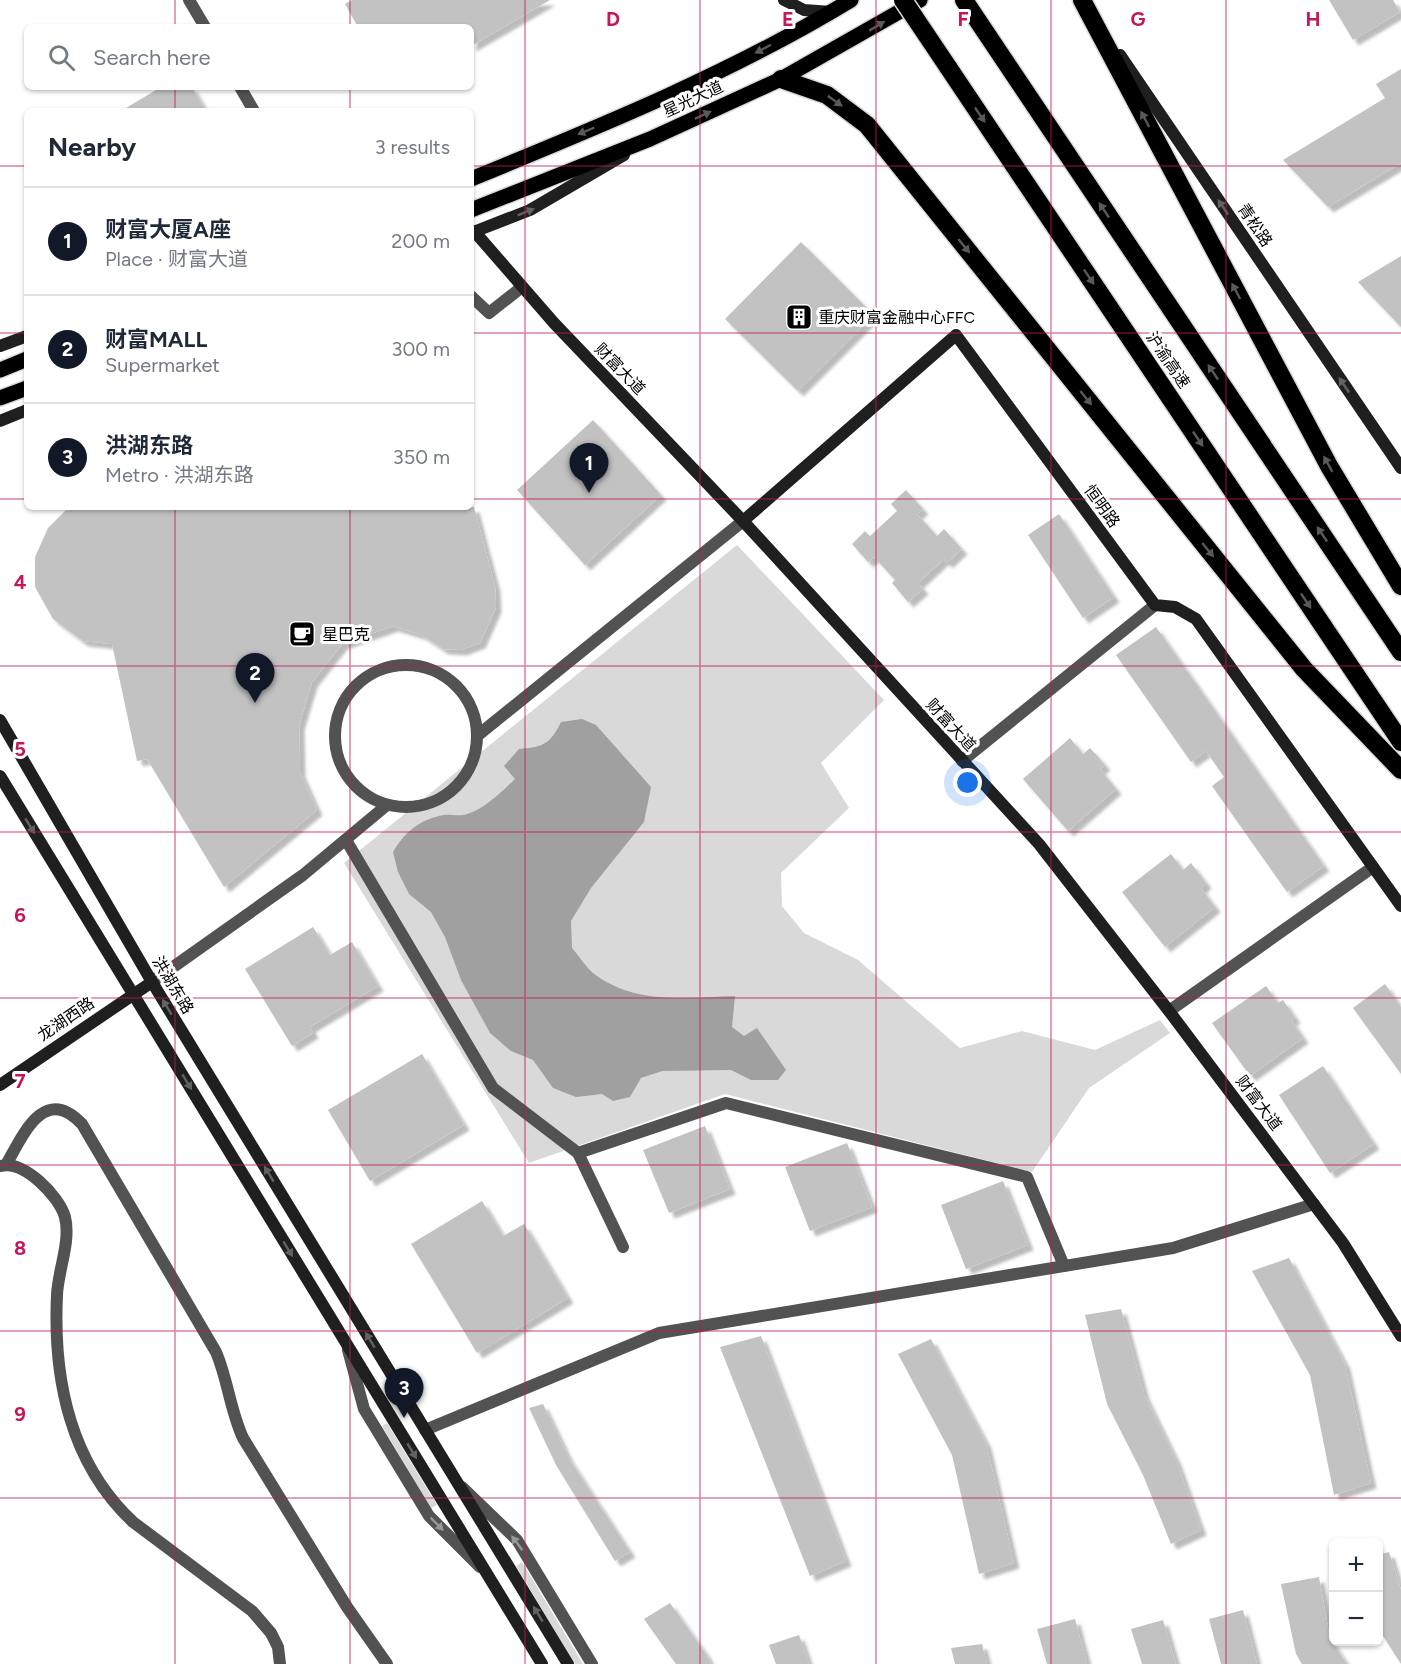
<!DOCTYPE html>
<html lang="en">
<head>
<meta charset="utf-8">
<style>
	:root { --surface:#fff; --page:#f6f6f7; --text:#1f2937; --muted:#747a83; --line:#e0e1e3; --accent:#111827 }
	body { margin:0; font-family:Figtree,"Noto Sans SC",sans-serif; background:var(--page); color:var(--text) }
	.controls { position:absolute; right:18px; bottom:18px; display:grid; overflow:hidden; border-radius:9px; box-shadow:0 2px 4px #0004 }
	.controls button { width:54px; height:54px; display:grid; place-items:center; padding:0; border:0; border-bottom:2px solid var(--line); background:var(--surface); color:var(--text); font:30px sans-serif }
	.you { position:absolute; left:968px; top:783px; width:21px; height:21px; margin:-15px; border:4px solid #fff; border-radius:50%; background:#1a73e8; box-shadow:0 0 0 9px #1a73e833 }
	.badge { display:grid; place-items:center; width:39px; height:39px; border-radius:50%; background:var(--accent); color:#fff; font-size:20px; font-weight:700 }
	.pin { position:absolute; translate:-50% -50px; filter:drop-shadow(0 2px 3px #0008) }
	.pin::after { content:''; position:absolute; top:32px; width:21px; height:18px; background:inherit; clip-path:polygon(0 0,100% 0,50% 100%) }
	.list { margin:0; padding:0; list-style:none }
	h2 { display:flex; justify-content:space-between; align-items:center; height:78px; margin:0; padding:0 24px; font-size:26px }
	h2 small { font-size:20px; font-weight:400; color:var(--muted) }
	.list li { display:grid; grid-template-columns:39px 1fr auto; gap:18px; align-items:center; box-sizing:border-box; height:108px; padding:0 24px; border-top:2px solid var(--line) }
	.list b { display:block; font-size:22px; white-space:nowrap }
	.list p { margin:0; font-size:20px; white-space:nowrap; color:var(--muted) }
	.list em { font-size:20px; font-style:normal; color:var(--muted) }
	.icon { flex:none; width:33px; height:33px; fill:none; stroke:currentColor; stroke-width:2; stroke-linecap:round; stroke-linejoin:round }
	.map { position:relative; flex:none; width:1401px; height:1664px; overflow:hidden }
	.search { position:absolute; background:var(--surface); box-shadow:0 2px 4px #0004; left:24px; top:24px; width:450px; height:66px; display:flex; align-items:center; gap:15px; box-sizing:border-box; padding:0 21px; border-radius:9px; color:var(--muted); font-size:22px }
	.panel { position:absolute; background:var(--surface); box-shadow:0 2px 4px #0004; left:24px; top:108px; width:450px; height:402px; border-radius:9px }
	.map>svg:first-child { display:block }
</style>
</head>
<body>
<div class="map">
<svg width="1401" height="1664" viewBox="0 0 1401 1664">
	<defs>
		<filter id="shadow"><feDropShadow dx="5.5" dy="5.5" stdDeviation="1.5" flood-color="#0004"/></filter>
	</defs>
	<rect width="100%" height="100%" fill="#fff"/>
	<g fill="#d9d9d9">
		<path d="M737,545L884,700L821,763L849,808L781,873L782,906L804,933L858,960L960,1048L1022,1031L1095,1050L1160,1020L1170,1033L1089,1088L1032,1172L725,1094L529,1163L344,863Z"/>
		<path d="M387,1423L437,1505L431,1508L382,1426Z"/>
		<path d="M522,1562L583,1664H575L516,1566Z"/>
	</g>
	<path fill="#a0a0a0" d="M582,719L596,725L651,787L644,822L591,888L571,921L572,948C579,956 585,966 593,973C634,1005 687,998 735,996L732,1027L744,1036L757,1028L786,1070L778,1080H751L731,1070L662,1071L641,1078L630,1097L613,1101L602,1094L576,1097L553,1088L533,1060L511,1051L490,1033L461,980L445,937L431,912L409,894L398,872L393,852C405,832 420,819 444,815C451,814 460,817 467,814C485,809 502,791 515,779L504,766L519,749C544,747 550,744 561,722Z"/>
	<g fill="#c2c2c2" filter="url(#shadow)">
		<path d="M352,0H550L471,46V27H358L345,4Z"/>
		<path d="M1329,0H1393L1400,12L1353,40Z"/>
		<path d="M1401,69V163L1328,207L1283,160L1385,98L1376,84Z"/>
		<path d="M161,87H192L206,111H121Z"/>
		<path d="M801,242L874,315L798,391L725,319Z"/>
		<path d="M1401,256V327L1358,282Z"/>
		<path d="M593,420L661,495L585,565L517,490Z"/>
		<path d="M906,490L923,509L917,514L937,536L944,529L962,549L947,563L944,559L918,583L923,589L908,602L892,583L895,580L874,557L868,562L852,544L865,531L870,536L897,511L891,504Z"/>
		<path d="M69,507H474L495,586L496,607L480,643L461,650L443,649L422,635L393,626L342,644L312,682L299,725L300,772L317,810L224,887L147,759L137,761L112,644L83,641L53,619L35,587V557L48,528Z"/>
		<path d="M1059,514L1114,597L1083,618L1028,535Z"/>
		<path d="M1156,627L1324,866L1287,892L1212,786L1224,777L1206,751L1191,762L1116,655Z"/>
		<path d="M1070,738L1083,754L1090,748L1105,765L1100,769L1116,789L1068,831L1023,779Z"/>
		<path d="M1171,854L1183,870L1191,863L1206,883L1201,888L1215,907L1165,947L1122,892Z"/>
		<path d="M313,927L330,955L352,942L378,986L310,1027L313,1033L292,1046L245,969Z"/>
		<path d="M1385,984L1401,1007V1074L1353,1008Z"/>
		<path d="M1266,986L1278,1003L1283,1000L1295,1018L1291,1020L1303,1038L1250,1076L1212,1023Z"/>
		<path d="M422,1054L464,1125L370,1181L328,1110Z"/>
		<path d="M1323,1066L1374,1144L1330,1173L1279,1095Z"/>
		<path d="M705,1126L730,1189L669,1213L643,1150Z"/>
		<path d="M847,1143L872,1207L810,1231L785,1167Z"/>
		<path d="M1003,1181L1028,1245L966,1269L941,1205Z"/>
		<path d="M482,1201L503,1236L524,1224L568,1298L477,1353L411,1244Z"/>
		<path d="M1289,1258L1345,1364L1371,1483L1334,1495L1310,1375L1252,1271Z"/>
		<path d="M1121,1309L1144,1394L1176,1460L1201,1530L1171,1544L1143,1475L1107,1404L1085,1315Z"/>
		<path d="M761,1336L846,1561L810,1576L720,1347Z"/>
		<path d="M931,1339L986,1443L1014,1563L979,1574L952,1455L898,1354Z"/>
		<path d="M543,1404L568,1457L630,1552L615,1561L556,1465L529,1408Z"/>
		<path d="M1389,1552L1401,1590V1664L1383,1636L1378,1622V1555Z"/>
		<path d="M1319,1577L1330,1639L1347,1664H1302L1296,1654L1281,1584Z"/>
		<path d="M670,1603L706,1654L711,1664H676L644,1619Z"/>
		<path d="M1243,1610L1257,1664H1221L1209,1619Z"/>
		<path d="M1075,1619L1087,1664H1047L1037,1629Z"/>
		<path d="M1163,1620L1176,1664H1142L1131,1629Z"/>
		<path d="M799,1635L809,1664H776L769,1645Z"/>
		<path d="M982,1644L987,1664H955L951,1648Z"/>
	</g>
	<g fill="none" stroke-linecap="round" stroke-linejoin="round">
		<defs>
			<g id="primary">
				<path d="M471,179C601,126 731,73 851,0"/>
				<path d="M471,210L650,139L781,79L920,0"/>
				<path d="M0,370L27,359"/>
				<path d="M0,398L27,388"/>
			</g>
			<g id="highway">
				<path d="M964,0L1401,652"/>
				<path d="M1082,0L1329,466L1401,586"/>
				<path d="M948,67L1401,742"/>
				<path d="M781,79L827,95L867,125L1304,669L1401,770"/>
			</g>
		</defs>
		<use href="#primary" stroke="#dbdbdb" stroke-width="18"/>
		<use href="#highway" stroke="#dbdbdb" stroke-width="21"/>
		<g stroke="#525252" stroke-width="12">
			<path d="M189,0L205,27"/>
			<path d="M240,87L254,111"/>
			<path d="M471,296L489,313L522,287"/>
			<circle cx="406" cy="736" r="71"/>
			<path d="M477,736L743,521"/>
			<path d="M962,761L1155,605"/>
			<path d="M346,840L493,1088L578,1153L623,1247"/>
			<path d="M152,982L303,875L387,805"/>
			<path d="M1169,1011L1373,867"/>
			<path d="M578,1153L726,1103L1027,1177L1064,1266"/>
			<path d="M6,1165C23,1135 44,1084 82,1124L216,1352C228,1380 230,1410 243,1438L347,1607L387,1664"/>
			<path d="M1,1166C24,1160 59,1196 65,1217C71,1242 58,1270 57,1295C53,1378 70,1463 133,1522L252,1611L271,1633L278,1647L280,1664"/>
			<path d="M348,1350L364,1409L429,1516L480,1567"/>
			<path d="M425,1430L659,1333L1173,1248L1314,1204"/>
			<path d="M462,1487L517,1540L592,1664"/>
		</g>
		<g stroke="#1f1f1f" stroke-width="12">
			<path d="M784,0L804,10L831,12"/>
			<path d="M1120,55L1401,468"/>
			<path d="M474,231L554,323L743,521L1039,844L1169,1011L1343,1243L1401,1336"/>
			<path d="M471,233L530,210L624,155"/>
			<path d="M0,346L27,336"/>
			<path d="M0,421L27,410"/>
			<path d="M743,521L956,335L1155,605L1175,607L1196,619L1401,906"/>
			<path d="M0,720L152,982L568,1664"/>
			<path d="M0,776L542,1664"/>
			<path d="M0,1085L152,982"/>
		</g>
		<use href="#primary" stroke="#000" stroke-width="15"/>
		<use href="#highway" stroke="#000" stroke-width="18"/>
		<defs>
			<path id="highway-bridge" d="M903,0L948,67"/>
		</defs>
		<use href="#highway-bridge" stroke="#dbdbdb" stroke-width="21" stroke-linecap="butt"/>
		<use href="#highway-bridge" stroke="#000" stroke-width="18"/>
	</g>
	<defs><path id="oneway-solid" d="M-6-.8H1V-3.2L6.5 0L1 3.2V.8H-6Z" transform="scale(1.5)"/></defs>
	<g fill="#595959">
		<use href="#oneway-solid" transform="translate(877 26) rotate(-31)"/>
		<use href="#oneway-solid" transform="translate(763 49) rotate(152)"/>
		<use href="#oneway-solid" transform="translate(835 101) rotate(36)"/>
		<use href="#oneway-solid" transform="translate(703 115) rotate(-25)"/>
		<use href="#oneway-solid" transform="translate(980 115) rotate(56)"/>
		<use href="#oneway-solid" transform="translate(1145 119) rotate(-118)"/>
		<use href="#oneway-solid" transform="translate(586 131) rotate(158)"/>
		<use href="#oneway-solid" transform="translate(1104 210) rotate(-124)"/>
		<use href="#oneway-solid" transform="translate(964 246) rotate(51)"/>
		<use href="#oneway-solid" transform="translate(1089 277) rotate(56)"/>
		<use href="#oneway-solid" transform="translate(1236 291) rotate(-118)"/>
		<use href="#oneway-solid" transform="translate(1213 372) rotate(-124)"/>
		<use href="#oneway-solid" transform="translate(1086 398) rotate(51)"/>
		<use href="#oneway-solid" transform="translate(1198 439) rotate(56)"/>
		<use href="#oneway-solid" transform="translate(1328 464) rotate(-119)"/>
		<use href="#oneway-solid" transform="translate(1322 534) rotate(-124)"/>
		<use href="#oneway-solid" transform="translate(1208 550) rotate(51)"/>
		<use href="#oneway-solid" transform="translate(1306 601) rotate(56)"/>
	</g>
	<g fill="#626262">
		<use href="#oneway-solid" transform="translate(1223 207) rotate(-124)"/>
		<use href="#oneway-solid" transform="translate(526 212) rotate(-22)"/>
		<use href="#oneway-solid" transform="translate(1344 385) rotate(-124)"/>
		<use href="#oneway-solid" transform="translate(30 826) rotate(59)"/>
		<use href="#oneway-solid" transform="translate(167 1007) rotate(-121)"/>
		<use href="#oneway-solid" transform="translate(187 1082) rotate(59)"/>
		<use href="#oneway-solid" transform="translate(269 1174) rotate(-121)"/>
		<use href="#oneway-solid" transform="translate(288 1249) rotate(59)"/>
		<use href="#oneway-solid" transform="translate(370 1340) rotate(-121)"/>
		<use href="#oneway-solid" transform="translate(412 1451) rotate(59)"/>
		<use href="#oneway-solid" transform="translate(538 1614) rotate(-121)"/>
	</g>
	<g fill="#979797">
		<use href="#oneway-solid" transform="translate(437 1524) rotate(45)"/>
		<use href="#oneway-solid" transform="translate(517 1543) rotate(-127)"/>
	</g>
	<path fill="none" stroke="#c2185b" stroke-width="1.5" stroke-opacity="0.55" d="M175,0V27M350,0V27M525,0V1664M700,0V1664M876,0V1664M1051,0V1664M1226,0V1664M175,87V111M350,87V111M0,166H27M471,166H1401M0,333H27M471,333H1401M0,499H27M471,499H1401M175,507V1664M350,507V1664M0,666H1401M0,832H1401M0,998H1401M0,1165H1401M0,1331H1401M0,1498H1401"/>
	<defs>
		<symbol id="building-square" viewBox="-11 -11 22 22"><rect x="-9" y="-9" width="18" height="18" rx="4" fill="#000" stroke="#fff"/><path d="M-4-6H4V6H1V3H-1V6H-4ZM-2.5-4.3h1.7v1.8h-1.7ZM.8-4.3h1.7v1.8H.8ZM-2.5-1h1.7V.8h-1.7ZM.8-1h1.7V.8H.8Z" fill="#fff"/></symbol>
		<symbol id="cafe-square" viewBox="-11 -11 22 22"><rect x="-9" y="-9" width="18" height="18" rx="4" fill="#000" stroke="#fff"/><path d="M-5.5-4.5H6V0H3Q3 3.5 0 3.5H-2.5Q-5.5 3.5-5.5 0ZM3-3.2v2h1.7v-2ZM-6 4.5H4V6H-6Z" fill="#fff"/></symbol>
	</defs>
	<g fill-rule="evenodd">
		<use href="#building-square" x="784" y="302" width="30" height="30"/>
		<use href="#cafe-square" x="287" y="619" width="30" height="30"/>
	</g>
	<g text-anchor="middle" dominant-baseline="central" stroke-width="6" stroke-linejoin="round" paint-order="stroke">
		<g font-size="16" fill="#000" stroke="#fff">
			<text transform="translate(693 99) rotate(-25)">星光大道</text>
			<text transform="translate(1255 225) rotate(56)">青松路</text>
			<text transform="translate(1168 360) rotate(56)">沪渝高速</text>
			<text transform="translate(620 369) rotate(46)">财富大道</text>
			<text transform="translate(1102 506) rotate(54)">恒明路</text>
			<text transform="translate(951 725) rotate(47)">财富大道</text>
			<text transform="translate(173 985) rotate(59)">洪湖东路</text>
			<text transform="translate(66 1019) rotate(-34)">龙湖西路</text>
			<text transform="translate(1259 1103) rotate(53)">财富大道</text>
		</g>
		<g font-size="16" fill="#000" stroke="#fff" text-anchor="start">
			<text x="818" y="317">重庆财富金融中心FFC</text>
			<text x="322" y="634">星巴克</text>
		</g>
	</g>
	<g font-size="20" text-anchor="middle" font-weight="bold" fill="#c2185b" stroke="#fff" stroke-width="6" stroke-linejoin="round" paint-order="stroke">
		<text x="613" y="26">D</text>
		<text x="788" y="26">E</text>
		<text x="963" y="26">F</text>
		<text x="1138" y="26">G</text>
		<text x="1313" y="26">H</text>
		<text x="20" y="589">4</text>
		<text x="20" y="756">5</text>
		<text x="20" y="922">6</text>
		<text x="20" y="1088">7</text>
		<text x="20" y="1255">8</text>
		<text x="20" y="1421">9</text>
	</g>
</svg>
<div class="controls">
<button>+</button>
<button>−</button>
</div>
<div class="you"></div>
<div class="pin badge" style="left:589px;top:493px">1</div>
<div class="pin badge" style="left:255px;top:703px">2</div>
<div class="pin badge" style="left:404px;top:1418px">3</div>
<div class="search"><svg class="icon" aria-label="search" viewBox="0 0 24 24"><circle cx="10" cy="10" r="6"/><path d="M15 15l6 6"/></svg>Search here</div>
<section class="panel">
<h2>Nearby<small>3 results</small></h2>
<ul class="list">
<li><span class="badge">1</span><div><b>财富大厦A座</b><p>Place · 财富大道</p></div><em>200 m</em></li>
<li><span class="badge">2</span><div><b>财富MALL</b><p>Supermarket</p></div><em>300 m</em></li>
<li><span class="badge">3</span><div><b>洪湖东路</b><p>Metro · 洪湖东路</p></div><em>350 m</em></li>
</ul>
</section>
</div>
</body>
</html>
